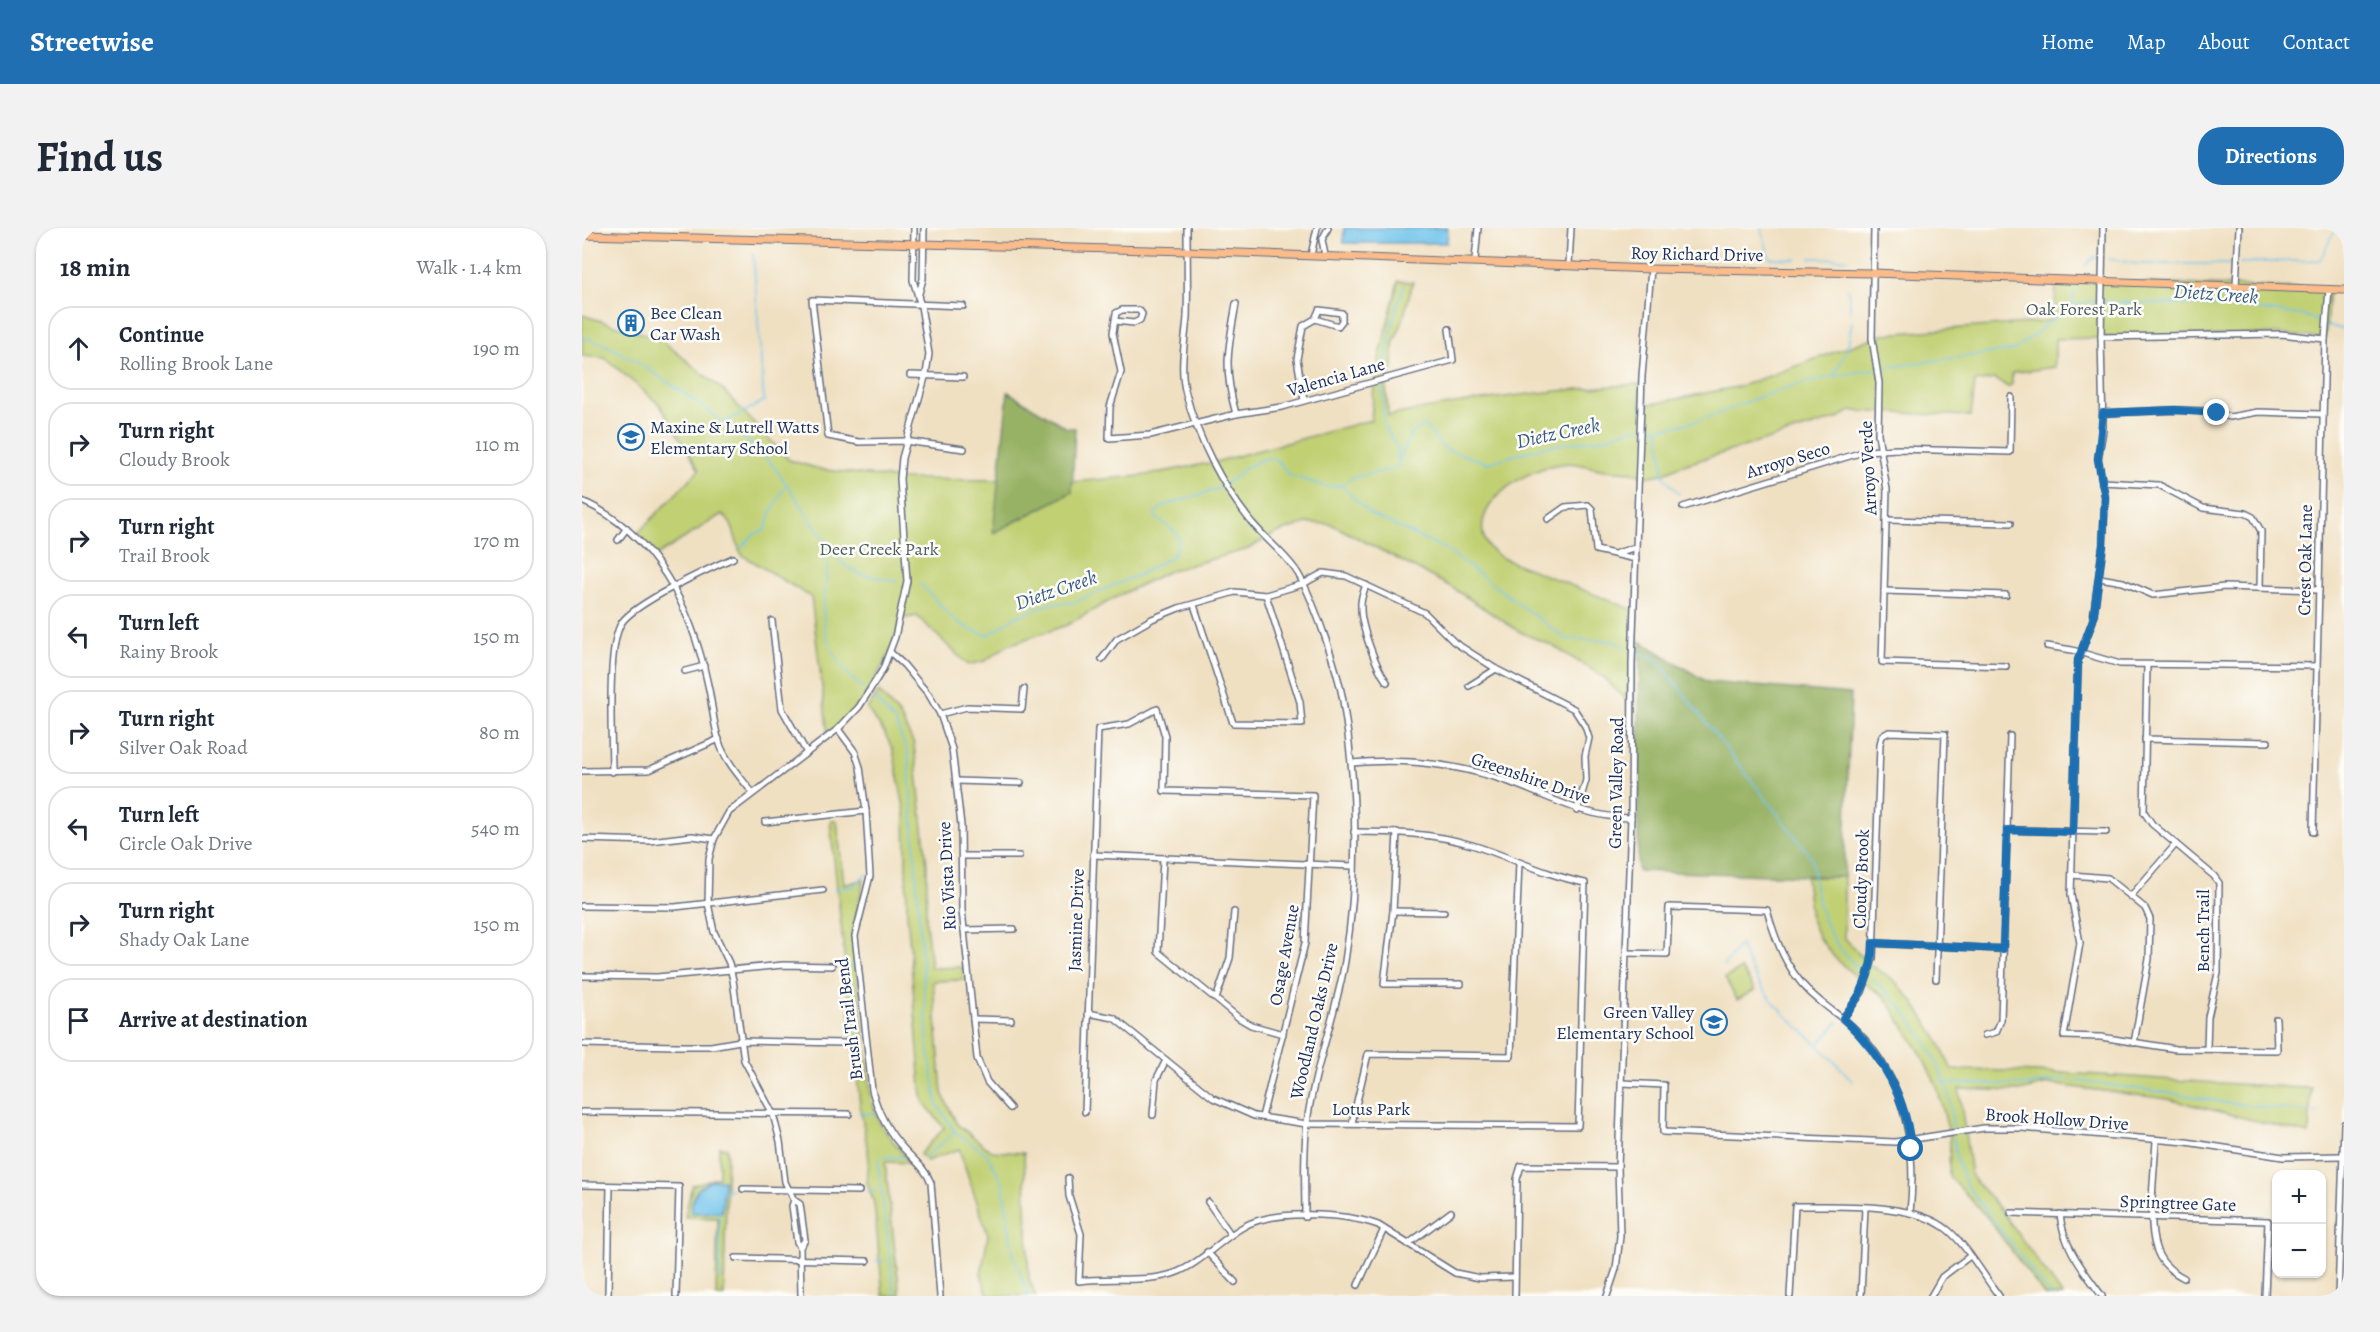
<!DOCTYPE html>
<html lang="en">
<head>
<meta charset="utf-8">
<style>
	:root { --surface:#fff; --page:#f2f2f3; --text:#1f2937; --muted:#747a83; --line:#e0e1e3; --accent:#1f6fb2 }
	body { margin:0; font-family:Alegreya,serif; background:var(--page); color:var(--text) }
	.controls { position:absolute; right:18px; bottom:18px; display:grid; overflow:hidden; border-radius:12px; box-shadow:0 2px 4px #0004 }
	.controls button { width:54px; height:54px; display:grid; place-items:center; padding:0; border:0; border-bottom:2px solid var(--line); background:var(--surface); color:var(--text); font:30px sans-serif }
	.stop { position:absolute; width:18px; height:18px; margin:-14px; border:4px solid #1f6fb2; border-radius:50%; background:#fff }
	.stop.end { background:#1f6fb2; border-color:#fff; box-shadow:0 2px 6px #0008 }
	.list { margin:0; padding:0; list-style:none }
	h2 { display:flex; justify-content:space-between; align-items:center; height:78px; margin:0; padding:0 24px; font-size:26px }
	h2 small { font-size:20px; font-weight:400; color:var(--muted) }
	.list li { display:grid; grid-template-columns:39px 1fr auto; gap:18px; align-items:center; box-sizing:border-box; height:84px; margin:0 12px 12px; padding:0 12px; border:2px solid var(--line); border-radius:24px }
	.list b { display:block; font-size:22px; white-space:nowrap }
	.list p { margin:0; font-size:20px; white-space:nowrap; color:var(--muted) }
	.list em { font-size:20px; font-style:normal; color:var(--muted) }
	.icon { flex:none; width:33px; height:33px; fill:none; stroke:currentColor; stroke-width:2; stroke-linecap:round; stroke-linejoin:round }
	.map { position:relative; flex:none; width:1762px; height:1068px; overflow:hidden; border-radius:24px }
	header { display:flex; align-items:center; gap:36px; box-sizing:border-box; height:84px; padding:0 30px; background:var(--accent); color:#fff }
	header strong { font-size:28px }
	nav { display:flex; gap:33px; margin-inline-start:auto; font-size:21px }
	.intro { display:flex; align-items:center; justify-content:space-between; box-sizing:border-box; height:144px; padding:0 36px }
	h1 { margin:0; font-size:42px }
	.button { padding:15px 27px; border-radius:24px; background:var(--accent); color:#fff; font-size:21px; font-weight:700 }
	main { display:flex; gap:36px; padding:0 36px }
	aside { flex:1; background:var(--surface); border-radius:24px; box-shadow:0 2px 4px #0004 }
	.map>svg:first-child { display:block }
</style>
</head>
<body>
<header>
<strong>Streetwise</strong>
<nav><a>Home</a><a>Map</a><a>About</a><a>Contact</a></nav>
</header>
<div class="intro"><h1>Find us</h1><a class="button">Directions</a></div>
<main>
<aside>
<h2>18 min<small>Walk · 1.4 km</small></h2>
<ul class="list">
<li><svg class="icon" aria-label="ahead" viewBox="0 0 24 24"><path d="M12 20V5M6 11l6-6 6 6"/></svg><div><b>Continue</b><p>Rolling Brook Lane</p></div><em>190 m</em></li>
<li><svg class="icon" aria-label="right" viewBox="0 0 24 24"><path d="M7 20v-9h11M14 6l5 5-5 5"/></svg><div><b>Turn right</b><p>Cloudy Brook</p></div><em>110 m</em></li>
<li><svg class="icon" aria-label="right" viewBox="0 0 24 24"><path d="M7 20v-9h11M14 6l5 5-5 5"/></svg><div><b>Turn right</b><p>Trail Brook</p></div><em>170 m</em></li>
<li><svg class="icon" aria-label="left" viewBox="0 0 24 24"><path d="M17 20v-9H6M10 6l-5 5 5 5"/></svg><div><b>Turn left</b><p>Rainy Brook</p></div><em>150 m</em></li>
<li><svg class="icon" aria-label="right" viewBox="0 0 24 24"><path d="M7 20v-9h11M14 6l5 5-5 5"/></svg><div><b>Turn right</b><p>Silver Oak Road</p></div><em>80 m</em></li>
<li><svg class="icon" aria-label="left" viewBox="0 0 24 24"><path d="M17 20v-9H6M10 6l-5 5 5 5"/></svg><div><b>Turn left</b><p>Circle Oak Drive</p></div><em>540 m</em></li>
<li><svg class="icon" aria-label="right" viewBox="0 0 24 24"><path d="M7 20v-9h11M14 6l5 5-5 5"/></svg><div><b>Turn right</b><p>Shady Oak Lane</p></div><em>150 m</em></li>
<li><svg class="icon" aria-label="arrive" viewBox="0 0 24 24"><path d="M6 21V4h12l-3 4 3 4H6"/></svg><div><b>Arrive at destination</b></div></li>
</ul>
</aside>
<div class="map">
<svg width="1762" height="1068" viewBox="0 0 1762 1068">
	<rect width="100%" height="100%" fill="#fdfcf7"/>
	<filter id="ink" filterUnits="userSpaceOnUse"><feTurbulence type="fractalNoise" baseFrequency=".0167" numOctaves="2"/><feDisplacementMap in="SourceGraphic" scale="12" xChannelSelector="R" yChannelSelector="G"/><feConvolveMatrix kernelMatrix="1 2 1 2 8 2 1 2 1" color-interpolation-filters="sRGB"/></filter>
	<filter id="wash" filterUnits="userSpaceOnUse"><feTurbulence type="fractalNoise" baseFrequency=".008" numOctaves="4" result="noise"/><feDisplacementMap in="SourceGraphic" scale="24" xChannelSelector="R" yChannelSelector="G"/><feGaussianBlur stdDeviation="1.35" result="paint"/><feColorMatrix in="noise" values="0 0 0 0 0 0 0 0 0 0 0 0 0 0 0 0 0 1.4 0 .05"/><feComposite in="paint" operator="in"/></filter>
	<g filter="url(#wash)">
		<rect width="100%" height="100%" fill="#f0e0c2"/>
		<g fill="#c1d073" stroke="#6e8068" stroke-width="1.5">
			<path d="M1474,52L1747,61L1743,111L1699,106L1473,111V139L1430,145V156L1426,159L1413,151L1393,154L1389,188L1269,183L1254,191L1098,238L1080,246L1063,249C1051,241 1036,244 1023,242C1003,239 994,232 973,237C942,243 882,279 906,318C909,322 916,327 920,330L1052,382L1050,478L1020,448L971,418L938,404L869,359L749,296L725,295L692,306L666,321L587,343L536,368L485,397L426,417L403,433L386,437L335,388L319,391L308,424L277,479L246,508L229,369L160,327C152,314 154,296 140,286L73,329L54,307L117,242L78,177L23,130L0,128V87L78,111L141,162L207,232L237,241L318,251L417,252L412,305L490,264V254L559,248L633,234L789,192L793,147L816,53L831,54L820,95L811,116V139L804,156L806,188C889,171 973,162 1057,156L1059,178L1159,158L1302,106L1460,94L1473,90Z"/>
			<path d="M297,464L318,488L332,516L345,637L344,694L349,740L381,739L382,752L351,753L360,865L375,896L409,923L442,925L447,1051L454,1068H406L399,1046L406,1007L377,921L345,933L338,926L362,900L341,873L339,860L325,684L323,585L311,522L302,504L285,481Z"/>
			<path d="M248,593H255L262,657L282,651L270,707L290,874L298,896L328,935L303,934L318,1068H301L292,975L285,955L287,931L278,877Z"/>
			<path d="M1224,649H1262V709L1285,735L1312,752L1330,772L1355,810L1370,842C1490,842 1609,855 1729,860L1727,906L1586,871L1466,856L1438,863L1377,861L1389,948L1418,981L1481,1068H1463L1405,989L1367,948L1368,909L1355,859L1338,824L1303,769L1279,753L1252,729L1237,710L1229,691Z"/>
			<path d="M1159,741L1173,762L1155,772L1143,750Z"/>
			<path d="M137,919L145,920L142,1068H134L136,990L103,989L110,957L137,949Z"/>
		</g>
		<g fill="#98b265" stroke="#5a7062" stroke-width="1.5">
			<path d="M426,164L485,200H493L490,264L411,305Z"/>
			<path d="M1058,413L1125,454L1269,466L1262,649L1056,643Z"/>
		</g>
		<g fill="#6ec3eb" stroke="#4479a4" stroke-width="1.5">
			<path d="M762,0H866L865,15H761Z"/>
			<path d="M130,952H142L140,984L110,985C108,968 116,958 130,952Z"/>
		</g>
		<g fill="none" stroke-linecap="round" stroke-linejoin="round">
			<g stroke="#6ec3eb" stroke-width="1.5">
				<path d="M1179,0L1188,30L1214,31"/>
				<path d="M1228,30L1266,31"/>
				<path d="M1526,31L1555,36H1653"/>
				<path d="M1658,35L1738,32L1754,0"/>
				<path d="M1503,38L1512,29L1517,30"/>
				<path d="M1266,60L1269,84"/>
				<path d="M1489,77L1493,63"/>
				<path d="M1746,97L1762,102"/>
				<path d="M0,110C31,109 162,206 186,232C214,264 233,304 261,336L278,346L315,353"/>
				<path d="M1298,140L1433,122L1489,77L1510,73L1660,79L1723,88L1741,95"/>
				<path d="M801,145L812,87L822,57"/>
				<path d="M1251,149L1265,122L1270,94"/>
				<path d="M800,158L802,198L815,219L816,232"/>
				<path d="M142,195L182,173L171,26"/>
				<path d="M1061,200C1110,203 1153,176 1198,162C1229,152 1262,147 1293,141"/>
				<path d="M1077,201L1082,249L1097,266"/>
				<path d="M759,257L788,286L865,322L984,411L1030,413L1043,418"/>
				<path d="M159,320L172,306L183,302L190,282L203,258"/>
				<path d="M247,320C242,384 228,413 281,461"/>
				<path d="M338,356C364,380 369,399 407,407L431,390L467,376L490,375L558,346L587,330L594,323L597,311L592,303L574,290L573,285L581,278L633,262L651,251L660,242L681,231L690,230L697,234L707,247L745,259L759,257L772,249L814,241L828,207L842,197L863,221L906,235L960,219L1024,210L1050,200H1056"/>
				<path d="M1055,423L1076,433L1230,630C1233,679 1243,713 1283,746"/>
				<path d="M293,471L313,494L326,524L346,818L355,876L373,904L405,926L421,955L431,1027L447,1068"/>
				<path d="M252,661L271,659L284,646"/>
				<path d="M261,738H273"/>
				<path d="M1142,738L1158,716C1183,786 1229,801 1271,854"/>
				<path d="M1290,751C1325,780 1351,819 1366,863C1369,874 1369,888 1371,900"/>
				<path d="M268,809L280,801"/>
				<path d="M1238,815L1256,794"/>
				<path d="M1362,855L1445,857L1482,851L1603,867L1638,874L1737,885"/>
				<path d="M277,885L294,886"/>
				<path d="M1372,909L1374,930L1385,958L1469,1068"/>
				<path d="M342,930L373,904"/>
				<path d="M142,963L150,961"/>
				<path d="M286,963H293"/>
				<path d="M137,984L138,1052"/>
				<path d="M294,1033L302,1032"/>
				<path d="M313,1068L296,933L302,929H324"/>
			</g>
		</g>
	</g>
	<g filter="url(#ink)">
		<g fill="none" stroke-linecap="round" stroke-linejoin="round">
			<defs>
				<g id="minor">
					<path d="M605,0C605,29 606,59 605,89C603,115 597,140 604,166C615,209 640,257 667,291C681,309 700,323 713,341C730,365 756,443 761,473C775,557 777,648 763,733C754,787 732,840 725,895C721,926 723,958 723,989"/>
					<path d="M1292,0L1290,110L1297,155L1296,206L1305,262L1300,434L1424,438"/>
					<path d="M1521,0L1519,109L1521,202L1516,231L1523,269L1521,317L1511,392L1496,432L1489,667L1498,715L1482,808L1519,809L1594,821L1695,822L1694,791"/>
					<path d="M729,27L735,0"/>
					<path d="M743,27L740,12L746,0"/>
					<path d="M893,32L896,0"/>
					<path d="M987,36L989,0"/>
					<path d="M1654,58L1657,0"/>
					<path d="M336,69L341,51L342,0"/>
					<path d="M381,78L230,72L246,208L277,214L323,213L382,221"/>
					<path d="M533,93L552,95L558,92L560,86L557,82H540L534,85L531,105L539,144L528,179L527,210L568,207L654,186L700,179L871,132L867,101"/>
					<path d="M1519,109L1699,106L1743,111"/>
					<path d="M328,147L381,149"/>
					<path d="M722,172L715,131L721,98L733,91L756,98L760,93V85L737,82L733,91"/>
					<path d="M1521,185L1593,182L1626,183L1648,189L1676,184L1741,186"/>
					<path d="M654,186C641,140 646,122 654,76"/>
					<path d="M1520,254L1577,257L1621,280L1663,285L1671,289L1679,303L1678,360"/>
					<path d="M0,273C74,305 110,381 126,457C131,478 131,499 139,519C146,536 159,550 170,564"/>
					<path d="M1101,279L1284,223L1315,221L1428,224L1429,169"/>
					<path d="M966,291L983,279L1006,277L1010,281L1014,322L1054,331"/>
					<path d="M1304,292L1429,295"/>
					<path d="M36,312L45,300"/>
					<path d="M1035,325L1054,319"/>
					<path d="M1518,350L1541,354L1571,367L1642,359L1737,362"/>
					<path d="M784,357C781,365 778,372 779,381C779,398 794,440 805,454"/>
					<path d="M1302,363L1424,367"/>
					<path d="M612,377L651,495L720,496L718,474L684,367"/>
					<path d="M190,393L200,481L225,525"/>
					<path d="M1465,418L1490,422L1538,436L1735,438"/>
					<path d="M308,424L322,437L347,467L358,486L370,521L379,597L380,682L395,830L405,854L428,880"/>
					<path d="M520,431L535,411L570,391L597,380L653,364L684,367L721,356L741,345L764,348L843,385L872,414L914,441L992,481L1003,498L1007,510L1003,528L1004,552L995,583"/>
					<path d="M1565,438L1562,584L1570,596L1632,648L1637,655L1636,745L1626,789L1625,820"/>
					<path d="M103,443L122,438"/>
					<path d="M887,458L914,441"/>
					<path d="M358,486L385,479L440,481L442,461"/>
					<path d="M256,501L273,524L278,539L284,583L288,648L273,708L290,862C296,885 306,904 322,921C332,932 343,940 349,955L358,1068"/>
					<path d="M1563,511L1686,514"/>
					<path d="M769,535C822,530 876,536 927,554C971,570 1001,589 1049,590"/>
					<path d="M0,543L67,542L137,511"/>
					<path d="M30,544C30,512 24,418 40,394C55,374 126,341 151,330"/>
					<path d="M374,553L439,555"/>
					<path d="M183,594L284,583"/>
					<path d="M1425,602L1524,604"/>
					<path d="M815,604L811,683L802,756H879"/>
					<path d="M1731,604L1743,111L1747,61"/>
					<path d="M0,611L68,613L110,608L132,611"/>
					<path d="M511,627L771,638"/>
					<path d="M381,628H437"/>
					<path d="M581,632L576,724L657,790L669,797L701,806"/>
					<path d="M1490,647L1526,650L1563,680L1568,691L1567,731L1552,815"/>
					<path d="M1549,668L1594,616"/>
					<path d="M0,678L93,679L241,662"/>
					<path d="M811,683L862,684"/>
					<path d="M382,702L432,701"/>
					<path d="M1291,715L1421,721"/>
					<path d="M1044,725L1085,726L1087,679L1185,682C1195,718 1208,750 1239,774C1251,784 1264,792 1275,803C1323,852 1335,918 1328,985"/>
					<path d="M0,748L75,749L201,737L250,738"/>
					<path d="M634,771L648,730L652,684"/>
					<path d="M506,785L532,790L631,870L672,888L725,896L996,898L1003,655C963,647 929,629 890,617C851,605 812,604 772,604"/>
					<path d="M1261,790L1280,764L1291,730L1298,516L1300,508L1307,504L1363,506L1354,751"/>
					<path d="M391,791L429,792"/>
					<path d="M1403,807L1414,804L1419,792L1428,508"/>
					<path d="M0,816L95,818H129L158,813L262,815"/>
					<path d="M1040,855L1082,857L1081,904L1313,914L1402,900H1440L1604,914L1701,929L1760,928"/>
					<path d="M0,884L267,886"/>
					<path d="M503,884L516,501L547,496L575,481L583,508L582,563L731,567L723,715L680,889"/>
					<path d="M571,887L574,852L584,832"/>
					<path d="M770,895L786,826L929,828L937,635"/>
					<path d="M1574,912C1573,940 1565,996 1574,1020C1578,1034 1590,1044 1602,1050"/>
					<path d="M486,950L487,968L499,1006L497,1053C525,1049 566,1055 593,1045C618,1036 638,1012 661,999C691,981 763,985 796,997L873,1045L898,1050L933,1049"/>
					<path d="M0,957L97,959L94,1068"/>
					<path d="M161,961L277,963"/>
					<path d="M212,972L210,978L215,1014L218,1019L219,1068"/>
					<path d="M626,974L649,1007"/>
					<path d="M1429,985L1686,993L1683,1068"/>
					<path d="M1478,986C1481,1019 1502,1043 1520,1068"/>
					<path d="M826,1016L869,984"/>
					<path d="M218,1019L223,1012L218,976L212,972L203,954L198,913L191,886L162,832L151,752L147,735L132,704L126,675L127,631L132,611L147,584L256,501L277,479L301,441L313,409L325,353L318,251L320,230L344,146L347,126L339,78L331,52L332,0"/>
					<path d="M625,1024L653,1054"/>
					<path d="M154,1030L285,1033"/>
					<path d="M776,1057L802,1001"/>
					<path d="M26,1068L28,958"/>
					<path d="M933,1068L935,951L939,938L1036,939"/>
					<path d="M1025,1068L1034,1041L1038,1008L1036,939L1049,590L1050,435L1060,148L1069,41"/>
					<path d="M1208,1068L1213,978C1257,979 1331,973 1366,1002C1386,1019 1401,1047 1417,1068"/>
					<path d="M1279,1068L1283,980"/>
					<path d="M1349,1068L1360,1049L1388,1028"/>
					<path d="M1756,1068L1762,896"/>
				</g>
				<path id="major" d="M0,7L605,23L1069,41L1290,45L1762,62"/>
			</defs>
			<use href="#minor" stroke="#666d81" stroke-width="8"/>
			<use href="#major" stroke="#666d81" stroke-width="9"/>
			<use href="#minor" stroke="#fff" stroke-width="5"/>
			<use href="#major" stroke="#fabc8b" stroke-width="7"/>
		</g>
	</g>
	<g fill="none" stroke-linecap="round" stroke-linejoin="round" filter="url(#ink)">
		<path stroke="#1f6fb2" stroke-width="8" d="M1329,921C1325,868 1299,826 1261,790C1280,767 1290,746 1291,715L1421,721L1425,602L1491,604L1496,432L1511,392L1521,317L1523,269L1516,231L1521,185L1593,182L1635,185"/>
	</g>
	<defs>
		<symbol id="building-ring" viewBox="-11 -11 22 22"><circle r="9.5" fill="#fdfcf7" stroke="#1f6fb2" stroke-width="1.5"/><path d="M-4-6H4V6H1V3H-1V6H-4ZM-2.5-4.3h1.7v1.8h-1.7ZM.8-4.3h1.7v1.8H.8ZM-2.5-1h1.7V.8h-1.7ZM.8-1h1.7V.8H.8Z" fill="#1f6fb2"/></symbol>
		<symbol id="school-ring" viewBox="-11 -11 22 22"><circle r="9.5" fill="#fdfcf7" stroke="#1f6fb2" stroke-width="1.5"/><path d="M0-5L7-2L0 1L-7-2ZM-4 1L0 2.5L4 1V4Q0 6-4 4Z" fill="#1f6fb2"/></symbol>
	</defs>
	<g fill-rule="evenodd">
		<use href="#building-ring" x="34" y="80" width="30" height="30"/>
		<use href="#school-ring" x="34" y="194" width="30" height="30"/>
		<use href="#school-ring" x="1117" y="779" width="30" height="30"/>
	</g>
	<g text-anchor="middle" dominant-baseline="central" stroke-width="5" stroke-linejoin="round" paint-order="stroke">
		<g font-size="18" fill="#1b2f5e" stroke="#fdfcf7">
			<text transform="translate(1115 26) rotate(1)">Roy Richard Drive</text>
			<text transform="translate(754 149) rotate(-16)">Valencia Lane</text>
			<text transform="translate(1206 232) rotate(-17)">Arroyo Seco</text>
			<text transform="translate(1286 240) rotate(-93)">Arroyo Verde</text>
			<text transform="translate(1723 332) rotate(-89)">Crest Oak Lane</text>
			<text transform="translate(949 550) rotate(19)">Greenshire Drive</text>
			<text transform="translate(1034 555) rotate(-89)">Green Valley Road</text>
			<text transform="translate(365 648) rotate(-93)">Rio Vista Drive</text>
			<text transform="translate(1279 651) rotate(-88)">Cloudy Brook</text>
			<text transform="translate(494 692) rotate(-88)">Jasmine Drive</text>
			<text transform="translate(1621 703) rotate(-90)">Bench Trail</text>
			<text transform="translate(702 727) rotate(-80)">Osage Avenue</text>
			<text transform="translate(267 791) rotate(-97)">Brush Trail Bend</text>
			<text transform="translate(732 793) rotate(-77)">Woodland Oaks Drive</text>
			<text x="789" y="881">Lotus Park</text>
			<text transform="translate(1475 891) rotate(4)">Brook Hollow Drive</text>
			<text transform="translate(1596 975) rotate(2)">Springtree Gate</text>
		</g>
		<g font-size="18" fill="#4d5f64" stroke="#fdfcf7">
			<text x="1502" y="81">Oak Forest Park</text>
			<text x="297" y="321">Deer Creek Park</text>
		</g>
		<g font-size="18" fill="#1b2f5e" stroke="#fdfcf7" text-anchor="start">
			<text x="68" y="85">Bee Clean<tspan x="68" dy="21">Car Wash</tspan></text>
			<text x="68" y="199">Maxine &amp; Lutrell Watts<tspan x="68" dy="21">Elementary School</tspan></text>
			<text x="1112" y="784" text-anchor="end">Green Valley<tspan x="1112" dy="21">Elementary School</tspan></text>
		</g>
		<g font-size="20" font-style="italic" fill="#345b88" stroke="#fdfcf7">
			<text transform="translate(1634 66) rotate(4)">Dietz Creek</text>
			<text transform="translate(976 205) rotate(-12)">Dietz Creek</text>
			<text transform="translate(474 362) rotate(-19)">Dietz Creek</text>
		</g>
	</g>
</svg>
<div class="controls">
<button>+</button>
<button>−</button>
</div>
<div class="stop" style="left:1329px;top:921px"></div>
<div class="stop end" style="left:1635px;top:185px"></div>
</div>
</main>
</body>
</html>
